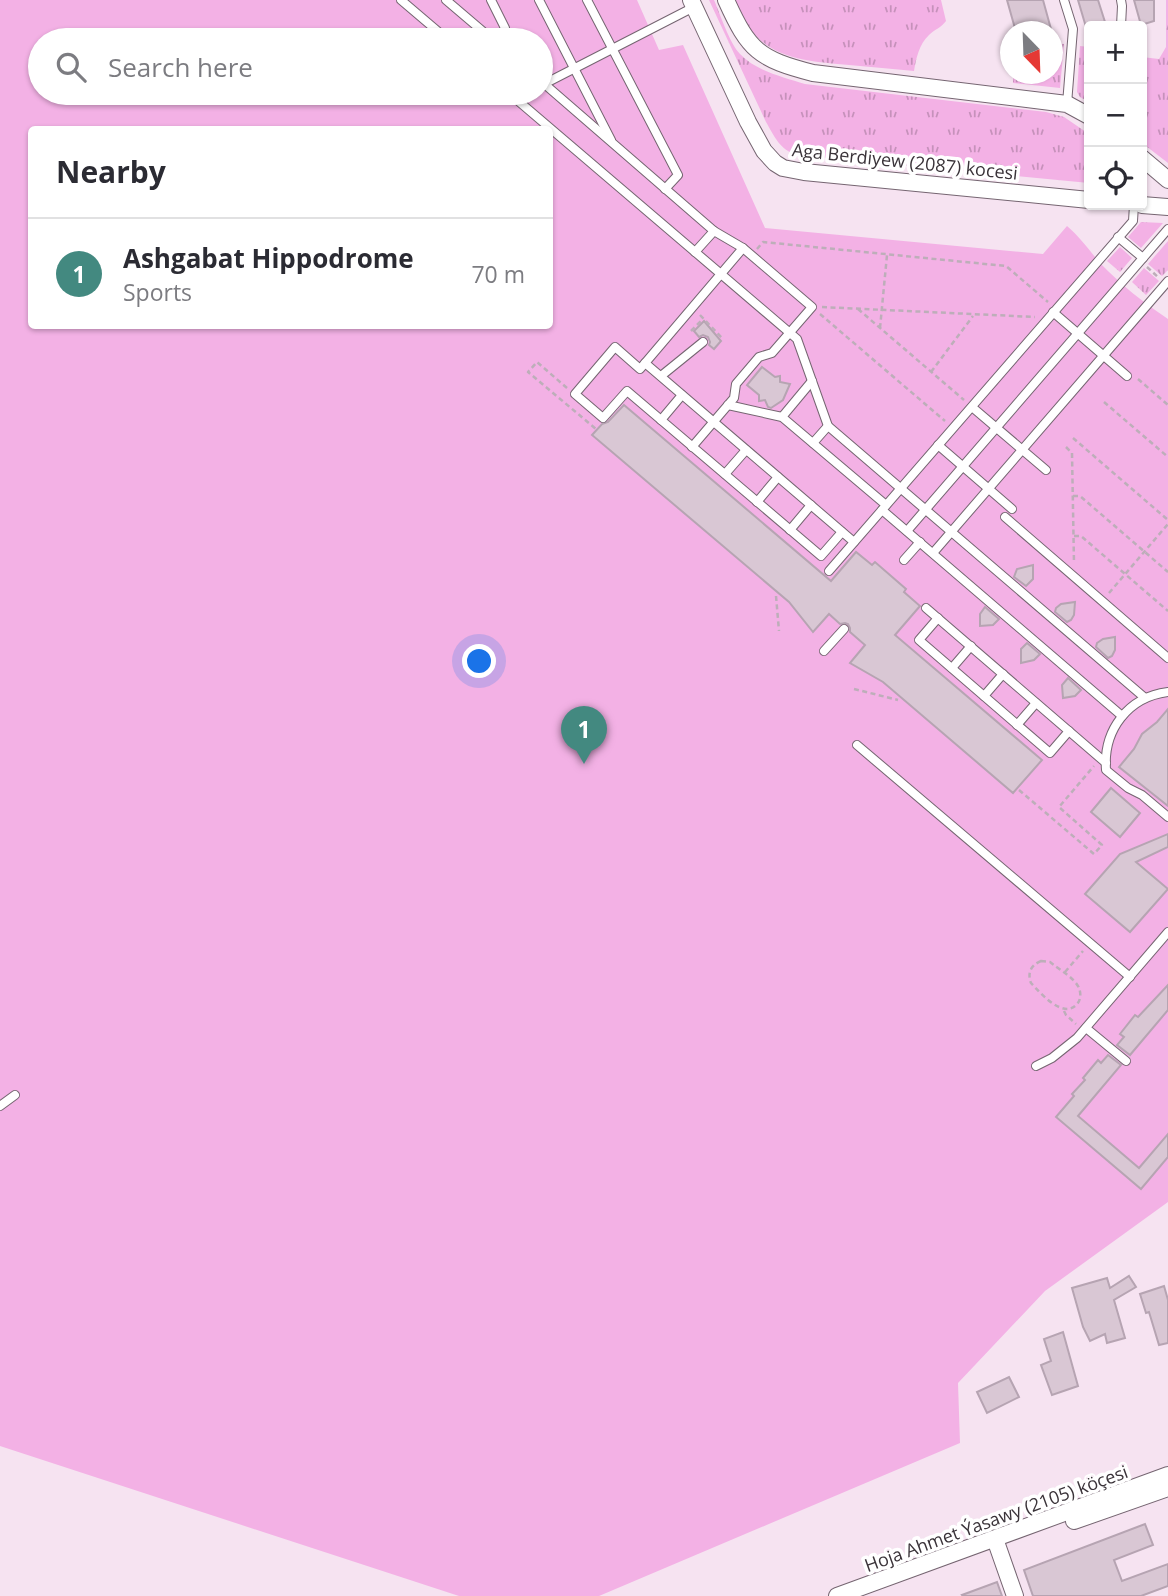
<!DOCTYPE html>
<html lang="en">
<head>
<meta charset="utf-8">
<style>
	:root { --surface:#fff; --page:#f7f7f7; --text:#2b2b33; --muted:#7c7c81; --line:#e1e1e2; --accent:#438980 }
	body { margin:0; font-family:"Open Sans",sans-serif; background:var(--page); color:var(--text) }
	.controls { position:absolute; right:21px; top:21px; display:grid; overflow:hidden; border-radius:7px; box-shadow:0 2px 5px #0004 }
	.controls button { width:63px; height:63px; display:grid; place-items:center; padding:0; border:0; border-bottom:2px solid var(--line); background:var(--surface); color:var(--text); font:35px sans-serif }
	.compass { position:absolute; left:1000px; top:21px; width:63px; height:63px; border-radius:50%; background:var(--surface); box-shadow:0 2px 5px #0004; rotate:157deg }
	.you { position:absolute; left:480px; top:662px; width:24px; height:24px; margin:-18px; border:5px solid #fff; border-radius:50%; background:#1a73e8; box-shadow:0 0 0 10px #1a73e833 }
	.badge { display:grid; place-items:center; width:46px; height:46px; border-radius:50%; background:var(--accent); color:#fff; font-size:23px; font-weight:700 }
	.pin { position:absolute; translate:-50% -58px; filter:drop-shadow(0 2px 4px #0008) }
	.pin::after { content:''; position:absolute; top:37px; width:24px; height:21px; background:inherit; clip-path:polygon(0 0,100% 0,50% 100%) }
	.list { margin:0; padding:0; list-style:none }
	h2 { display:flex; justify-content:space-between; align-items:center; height:91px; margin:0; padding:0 28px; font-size:30px }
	h2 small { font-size:23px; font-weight:400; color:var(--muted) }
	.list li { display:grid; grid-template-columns:46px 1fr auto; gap:21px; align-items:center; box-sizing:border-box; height:112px; padding:0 28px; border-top:2px solid var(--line) }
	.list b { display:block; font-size:26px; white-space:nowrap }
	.list p { margin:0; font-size:23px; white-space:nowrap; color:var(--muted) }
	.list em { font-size:23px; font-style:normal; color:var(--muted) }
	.icon { flex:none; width:38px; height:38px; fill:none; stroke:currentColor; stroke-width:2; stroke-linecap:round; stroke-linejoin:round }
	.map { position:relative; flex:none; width:1168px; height:1596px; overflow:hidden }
	.search { position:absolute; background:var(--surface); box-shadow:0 2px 5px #0004; left:28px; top:28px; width:525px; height:77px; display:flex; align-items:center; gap:18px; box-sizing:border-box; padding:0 24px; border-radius:38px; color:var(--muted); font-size:26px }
	.panel { position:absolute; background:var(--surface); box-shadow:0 2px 5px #0004; left:28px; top:126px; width:525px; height:203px; border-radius:7px }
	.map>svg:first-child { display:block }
</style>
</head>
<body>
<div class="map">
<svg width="1168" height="1596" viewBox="0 0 1168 1596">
	<defs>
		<pattern id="grass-tufts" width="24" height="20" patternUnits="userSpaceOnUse" patternTransform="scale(1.75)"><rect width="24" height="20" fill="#f3b1e5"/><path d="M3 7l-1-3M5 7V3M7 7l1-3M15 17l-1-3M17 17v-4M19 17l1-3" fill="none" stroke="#c691bb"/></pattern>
	</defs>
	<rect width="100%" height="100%" fill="#f6e3f1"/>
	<g fill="url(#grass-tufts)">
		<path d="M709,0H714C721,16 729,42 740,54C756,71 783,77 805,84L1046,112L1064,117L1089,134V183L797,155C780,150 774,136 766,122Z"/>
		<path d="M734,0H941L946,21C941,28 935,29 929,35C919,44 916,59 914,71C893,69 871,67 849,65C817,62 781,61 757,37C747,27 741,13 734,0Z"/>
		<path d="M1166,0H1168V163L1142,143V57L1159,59L1166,47Z"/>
		<path d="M1053,43L1064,44L1060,88L1013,83V74H1052Z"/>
		<path d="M1080,46L1089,47V102L1080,97L1077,92Z"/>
		<path d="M1141,222L1163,223L1141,248L1128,237Z"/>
		<path d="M1168,241V270L1162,276L1148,264Z"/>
		<path d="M1120,247L1132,258L1120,272L1107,261Z"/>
		<path d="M1144,268L1159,281L1146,295L1132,282Z"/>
	</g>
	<path fill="#f3b1e5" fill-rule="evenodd" d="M0,0H637L659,50L683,45L765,228L1043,254L1067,226C1080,237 1089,250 1100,263C1120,284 1144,303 1168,319V1202L1045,1291L958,1383L960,1443L599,1596H459L0,1446ZM40,40H541V93H40ZM32,130H550V326H32Z"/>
	<g fill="#d9c7d4" stroke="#b6a4b2" stroke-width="2">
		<path d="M1007,0H1043L1051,29L1016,32Z"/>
		<path d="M1078,0H1098L1105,22L1086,27Z"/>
		<path d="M1134,0H1154V21L1141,25Z"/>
		<path d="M704,321L721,341L714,349L709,345L710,342L708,337L703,335L699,337L694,331Z"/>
		<path d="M762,367L775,377L780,376V382L790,384L783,400L771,408L768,407L765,400L759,401V395L747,385Z"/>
		<path d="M624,405L831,581L856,552L872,565L875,562L906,589L904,592L920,606L895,635L1042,760L1013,793L883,682L850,663L865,645L850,632V628L848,624L845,623L840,624L829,614L813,632L789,602L592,435L602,424L608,422Z"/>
		<path d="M1033,565V579L1026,586L1014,577L1017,569Z"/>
		<path d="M1075,602L1074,615L1071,620L1067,622L1055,612L1056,608L1061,604Z"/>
		<path d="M985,607L999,619L993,625L980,626V614Z"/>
		<path d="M1115,637V650L1112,656L1108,658L1096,647L1097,643L1103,639Z"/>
		<path d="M1027,643L1040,654L1034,660L1021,663V649Z"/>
		<path d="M1068,678L1081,690L1075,696L1063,698L1062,685Z"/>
		<path d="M1168,709V806L1119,767L1134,749L1142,734L1157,722Z"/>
		<path d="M1111,788L1140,813L1120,837L1091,812Z"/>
		<path d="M1168,834V847L1136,862L1168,889L1130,932L1085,894L1120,854Z"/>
		<path d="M1168,985V1010L1130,1055L1117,1045L1124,1037L1120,1034L1135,1015L1138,1017Z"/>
		<path d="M1108,1055L1121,1065L1078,1116L1139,1168L1168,1134V1157L1141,1189L1056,1117L1074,1096L1072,1094L1085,1080L1083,1078L1098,1060L1101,1063Z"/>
		<path d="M1129,1276L1136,1287L1114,1300L1125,1338L1107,1343L1105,1334L1090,1341L1083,1327L1072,1288L1107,1278L1110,1288Z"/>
		<path d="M1164,1286L1168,1300V1343L1159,1345L1149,1312L1146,1313L1140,1294Z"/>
		<path d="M1063,1332L1078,1386L1052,1395L1041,1365L1051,1361L1044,1339Z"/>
		<path d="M1009,1377L1019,1397L987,1413L977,1392Z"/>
		<path d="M1145,1524L1153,1545L1114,1560L1122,1581L1168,1564V1586L1141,1596H1033L1024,1570Z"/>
		<path d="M997,1582L1002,1596H963L962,1595Z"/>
	</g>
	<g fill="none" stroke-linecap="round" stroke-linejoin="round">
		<defs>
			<g id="lane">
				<path d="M401,0L448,40"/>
				<path d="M446,0L493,40"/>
				<path d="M491,0L505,28L497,40"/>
				<path d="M539,0L611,140"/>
				<path d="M587,0L678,175L665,189"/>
				<path d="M1064,0L1073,29L1067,104"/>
				<path d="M1121,26L1122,6L1121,0"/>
				<path d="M541,81L714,231L743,248L812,307L772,353L759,357L736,384L734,398L692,447"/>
				<path d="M544,84L694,7"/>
				<path d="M509,93L797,339L828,426L1145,698"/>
				<path d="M1118,237L1143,258"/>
				<path d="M743,248L640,369L615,347L575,394L603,418L627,391L821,556L842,532"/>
				<path d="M695,252L714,231"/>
				<path d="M1053,312L1127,376"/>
				<path d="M645,363L854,542"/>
				<path d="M661,376L703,342"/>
				<path d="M728,405L782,417L886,505"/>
				<path d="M972,407L1046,470"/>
				<path d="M782,417L812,381"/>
				<path d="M661,420L682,395"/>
				<path d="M813,443L828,426"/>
				<path d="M938,445L1012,509"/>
				<path d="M725,474L746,450"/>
				<path d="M757,502L778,477"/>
				<path d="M882,510L1122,716"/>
				<path d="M1005,517L1168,658"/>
				<path d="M790,530L811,505"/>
				<path d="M907,531L1168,229"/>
				<path d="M933,553L1168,281"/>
				<path d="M904,560L920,542"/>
				<path d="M829,571L1133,221L1134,205"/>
				<path d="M926,608L1106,763"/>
				<path d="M938,618L919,640L1050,753L1069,731"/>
				<path d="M824,651L844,629"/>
				<path d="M952,668L971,646"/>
				<path d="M1168,692C1128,697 1103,730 1106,770L1128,788L1142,795L1168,817"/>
				<path d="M984,696L1003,674"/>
				<path d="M1017,725L1036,703"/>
				<path d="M857,745L1130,977"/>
				<path d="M1086,1028L1126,1061"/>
				<path d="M1036,1066L1052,1058L1077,1038L1168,932"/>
				<path d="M0,1106L15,1095"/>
			</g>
			<g id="street">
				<path d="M691,0L748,122L764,151L775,163L783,168L804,172L1089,200"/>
				<path d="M726,0C749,51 759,59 813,73L1067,104L1089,116"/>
				<path d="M1142,158L1168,180"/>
				<path d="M1142,205L1168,207"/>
				<path d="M1074,1521L1168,1488"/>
				<path d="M995,1539L1015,1596"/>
				<path d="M837,1596L1168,1475"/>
			</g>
		</defs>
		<use href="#lane" stroke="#756571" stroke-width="10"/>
		<use href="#street" stroke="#756571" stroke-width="18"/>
		<g stroke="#bdaeb9" stroke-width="2.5" stroke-dasharray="5 3.5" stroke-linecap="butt">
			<path d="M757,249L763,242L1006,266L1048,302"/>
			<path d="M1147,267L1158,277"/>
			<path d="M822,307L1035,317"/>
			<path d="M858,309L964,400"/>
			<path d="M820,314L945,421"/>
			<path d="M700,315L723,339"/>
			<path d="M880,328L887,255"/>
			<path d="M691,331L703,319"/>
			<path d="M931,372L973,316"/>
			<path d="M1138,379L1168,405"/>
			<path d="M567,388L537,362L528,372L596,429"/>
			<path d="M1104,402L1168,457"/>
			<path d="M1073,438L1168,520"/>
			<path d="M1066,447L1072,453L1074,563"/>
			<path d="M1073,496H1080L1168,572"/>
			<path d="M1074,536H1081L1168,611"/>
			<path d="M1109,593L1168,524"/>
			<path d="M776,596L779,631"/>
			<path d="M854,689L898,700"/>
			<path d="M1019,790L1094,854L1102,845L1059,807L1094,766"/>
			<path d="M1041,961L1050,962L1054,965C1062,971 1075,979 1079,988C1081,993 1081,1000 1077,1004C1064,1020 1040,993 1031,983C1027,973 1031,965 1041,961Z"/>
			<path d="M1065,972L1083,951"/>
			<path d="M1064,1011L1066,1015L1076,1024"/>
		</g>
		<use href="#lane" stroke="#fff" stroke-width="8"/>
		<use href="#street" stroke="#fff" stroke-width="16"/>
	</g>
	<g text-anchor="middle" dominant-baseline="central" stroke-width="7" stroke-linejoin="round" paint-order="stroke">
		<g font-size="18" fill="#3a3339" stroke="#fff">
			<text transform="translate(905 161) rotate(6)">Aga Berdiyew (2087) kocesi</text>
			<text transform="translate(996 1518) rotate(-20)">Hoja Ahmet Ýasawy (2105) köçesi</text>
		</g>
	</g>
</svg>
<div class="controls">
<button>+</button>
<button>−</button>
<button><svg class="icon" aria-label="locate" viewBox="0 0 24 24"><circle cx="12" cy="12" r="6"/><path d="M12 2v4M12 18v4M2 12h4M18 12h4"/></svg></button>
</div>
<svg class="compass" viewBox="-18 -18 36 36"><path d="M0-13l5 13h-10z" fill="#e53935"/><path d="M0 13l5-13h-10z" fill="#7c7c81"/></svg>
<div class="you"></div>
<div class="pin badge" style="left:584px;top:764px">1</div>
<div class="search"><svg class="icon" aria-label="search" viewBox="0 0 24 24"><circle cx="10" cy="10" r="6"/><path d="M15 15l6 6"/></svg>Search here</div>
<section class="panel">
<h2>Nearby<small></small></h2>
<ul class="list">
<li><span class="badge">1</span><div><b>Ashgabat Hippodrome</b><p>Sports</p></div><em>70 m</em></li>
</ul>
</section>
</div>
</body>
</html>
